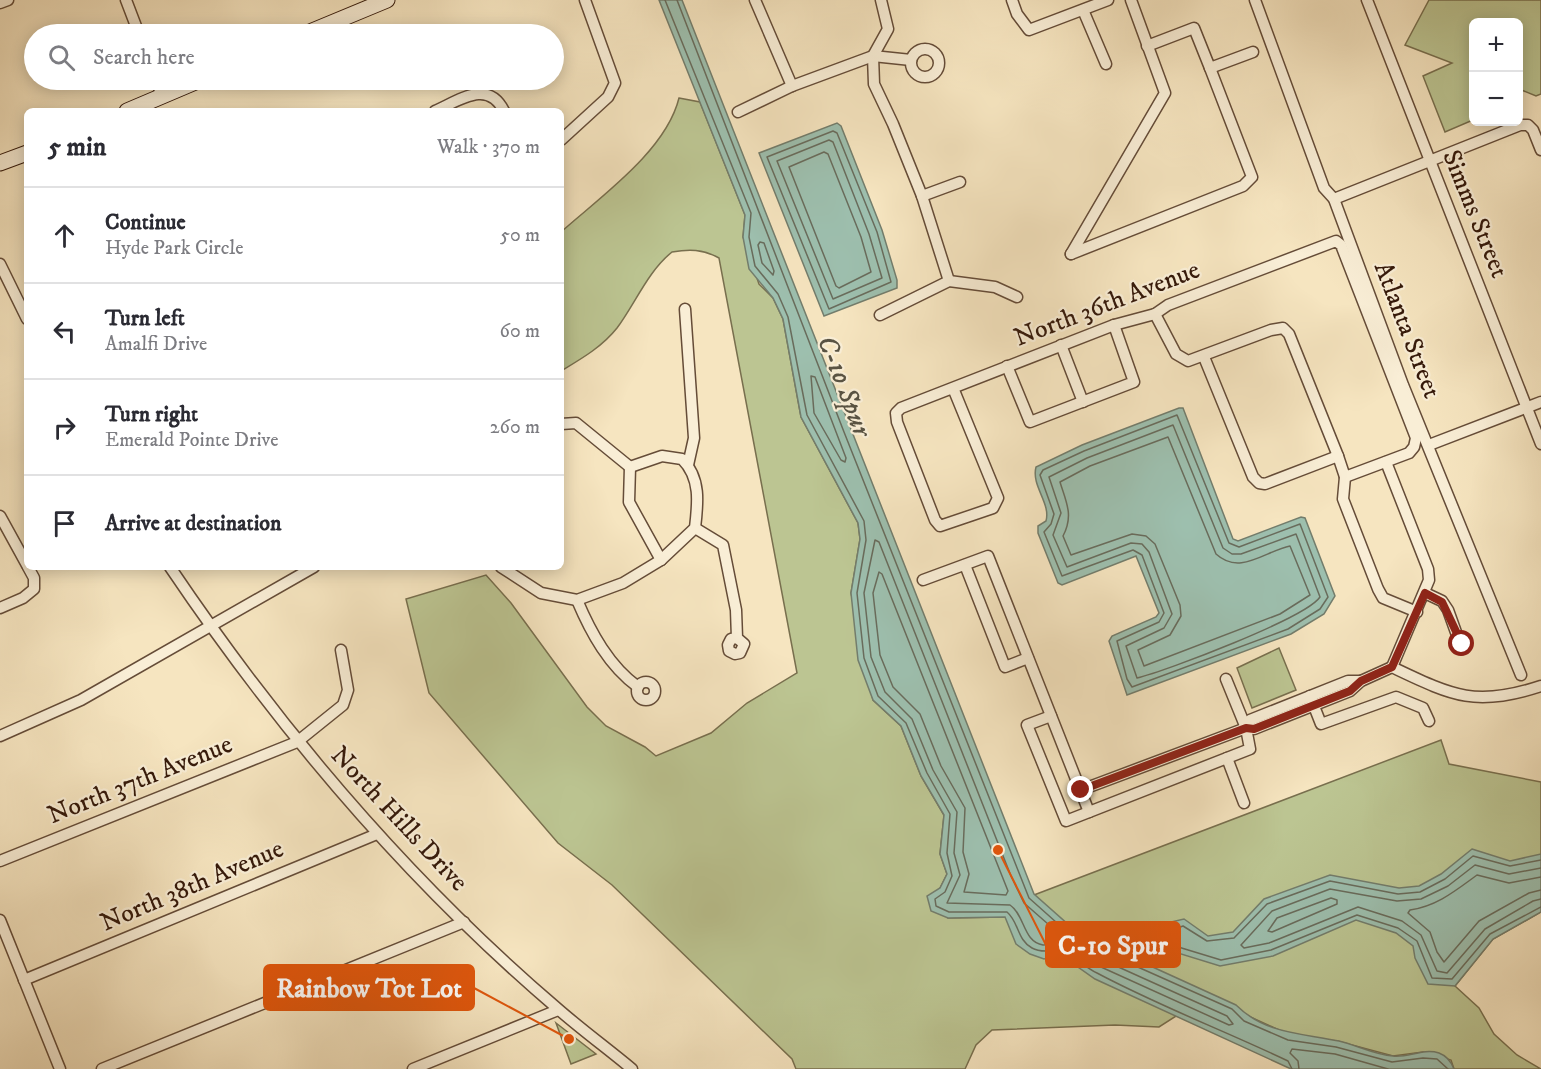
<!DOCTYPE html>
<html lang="en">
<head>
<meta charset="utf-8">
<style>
	:root { --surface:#fff; --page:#f7f7f7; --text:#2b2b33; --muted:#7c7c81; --line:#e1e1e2 }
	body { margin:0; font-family:"IM FELL DW Pica",serif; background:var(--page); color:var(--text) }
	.controls { position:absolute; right:18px; top:18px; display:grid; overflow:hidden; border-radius:9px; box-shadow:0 3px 15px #0003 }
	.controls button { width:54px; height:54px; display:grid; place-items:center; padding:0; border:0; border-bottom:2px solid var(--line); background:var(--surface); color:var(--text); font:30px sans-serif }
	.stop { position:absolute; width:18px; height:18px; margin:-14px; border:4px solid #8f2418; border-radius:50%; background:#fff }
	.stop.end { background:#8f2418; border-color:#fff; box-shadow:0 2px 6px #0008 }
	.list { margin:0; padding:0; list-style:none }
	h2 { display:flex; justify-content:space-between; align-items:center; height:78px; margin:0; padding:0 24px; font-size:26px }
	h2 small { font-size:20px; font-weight:400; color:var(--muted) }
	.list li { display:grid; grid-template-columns:39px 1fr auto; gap:18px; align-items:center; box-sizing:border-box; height:96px; padding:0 24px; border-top:2px solid var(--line) }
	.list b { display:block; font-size:22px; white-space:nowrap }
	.list p { margin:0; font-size:20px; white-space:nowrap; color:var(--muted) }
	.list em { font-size:20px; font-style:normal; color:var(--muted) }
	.icon { flex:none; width:33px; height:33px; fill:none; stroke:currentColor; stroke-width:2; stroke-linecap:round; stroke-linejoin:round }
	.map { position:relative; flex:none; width:1541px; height:1069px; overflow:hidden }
	.search { position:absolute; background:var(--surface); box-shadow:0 3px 15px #0003; left:24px; top:24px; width:540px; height:66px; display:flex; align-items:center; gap:15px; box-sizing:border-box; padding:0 21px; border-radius:33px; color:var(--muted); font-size:22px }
	.panel { position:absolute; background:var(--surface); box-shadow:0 3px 15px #0003; left:24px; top:108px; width:540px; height:462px; border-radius:9px }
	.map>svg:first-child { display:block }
</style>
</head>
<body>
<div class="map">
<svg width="1541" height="1069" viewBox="0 0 1541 1069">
	<rect width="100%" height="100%" fill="#f6e5c0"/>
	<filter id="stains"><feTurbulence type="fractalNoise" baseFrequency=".00333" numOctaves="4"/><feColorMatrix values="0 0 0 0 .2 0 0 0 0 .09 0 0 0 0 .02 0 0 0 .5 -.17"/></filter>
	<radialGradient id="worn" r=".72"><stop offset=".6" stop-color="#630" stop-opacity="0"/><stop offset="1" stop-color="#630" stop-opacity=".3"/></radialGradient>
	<g fill="#bcc592" stroke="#786f4e" stroke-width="1.5">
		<path d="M1429,0H1541V94L1536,96L1519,89L1518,22H1474L1473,120L1445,132L1423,76L1452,63L1405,45Z"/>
		<path d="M679,98L700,102L745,215L743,237L759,284L773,298L783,319L801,417L858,523L860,539L851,593L873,700L901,726L921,776L944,815L940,854L947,874L940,888L948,918L1005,917L1034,895L1441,740L1449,764L1541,782V912L1493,939L1455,986L1479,1008L1494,1034L1517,1055L1541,1069H1454L1451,1060L1423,1052L1393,1056L1337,1041L1290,1035L1246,1015L1176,1016L1159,1027L1115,1025L992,1030L976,1045L965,1069H796L792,1059L612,885L558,843L429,693L406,599L486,575L511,603L587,707L606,726L645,747L656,756L711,733L747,703L797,673L719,258C703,249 689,249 672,252C648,271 635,304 617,328C602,347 581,359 561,371V232C600,197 666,151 679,98Z"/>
		<path d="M1279,648L1296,690L1252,708L1237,668Z"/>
		<path d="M556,1023L596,1054L571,1064Z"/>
	</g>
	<g fill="#9dbfae" stroke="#737d6c" stroke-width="1.5">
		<path d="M659,0H682L1034,894L1078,933L1236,1005C1265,1034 1301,1033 1339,1041C1356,1045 1375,1055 1393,1056C1408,1058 1423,1048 1439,1053C1447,1056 1451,1061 1454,1069H1291L1095,979L1065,958L1055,956L1044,959L1030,954L1016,944L1005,917L948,918L931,911L927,896L940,888L947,874L940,854L944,815L921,776L901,726L873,700L858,660L851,593L860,539L858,523L801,417L783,319L773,298L749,269L743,237L745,215Z"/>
		<path d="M837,123L841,126L882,230L897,280V288L824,316L759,153Z"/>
		<path d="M1179,408H1183L1233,539L1238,541L1301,517L1305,518L1335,596L1324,614L1291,634L1127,695L1109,641L1112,636L1156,617L1159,613L1136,556L1062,585L1058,583L1038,533V526L1046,521C1051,503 1031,486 1036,467L1082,445Z"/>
		<path d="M1472,849L1510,861L1541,854V912L1493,939L1455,986L1428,984L1415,958L1413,946L1396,933L1356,920L1273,956L1220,966L1168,950L1162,924L1184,919L1208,936L1233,932L1264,899L1330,875L1399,888L1419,886L1441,874Z"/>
	</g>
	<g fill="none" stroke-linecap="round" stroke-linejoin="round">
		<g stroke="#696c5c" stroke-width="1.5">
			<path d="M665,0L751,213L749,237L755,266L778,294L788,317L807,415L864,521L866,540L857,593L864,658L878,696L906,723L927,773L950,814L947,853L952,876L945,892L935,899L936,906L949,912H1007C1019,922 1017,940 1032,948C1044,955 1055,947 1067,953C1077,958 1086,968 1097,973C1159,1006 1225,1031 1288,1061L1292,1069"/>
			<path d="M677,0L844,432L1029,898L1075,939L1232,1009L1244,1021L1288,1040L1336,1047L1392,1062L1423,1058L1437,1059L1448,1069"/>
			<path d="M833,131L837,133L877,232L891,282L829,309L767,157Z"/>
			<path d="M829,140L833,142L869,234L882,278L833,299L777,161Z"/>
			<path d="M824,152L828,154L861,237L871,272L839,288L836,286L789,167Z"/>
			<path d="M760,242L764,243L774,271L773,275L762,263L758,245Z"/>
			<path d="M811,376L815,377L846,458L845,462L841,460L814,413Z"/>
			<path d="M1177,415L1229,543L1239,547L1300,524L1328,597L1320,609L1288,629L1132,687L1127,679L1117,641L1159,622L1164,613L1142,555L1133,550L1062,576L1044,532L1051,524L1054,514L1040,475L1043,470L1084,451Z"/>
			<path d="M1173,425L1223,548L1232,554H1241L1296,534L1320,597C1306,618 1166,671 1137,678L1126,646L1164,628L1172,614L1149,552L1142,544L1131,543L1067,567L1053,535L1061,513L1049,477L1087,458Z"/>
			<path d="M1168,437L1216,554C1240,576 1265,551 1290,546L1310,595L1280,614L1144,666L1138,650L1170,635L1181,616L1180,605L1155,544L1146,536L1132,534L1071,555L1063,536C1074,515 1066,502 1060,482L1090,466Z"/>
			<path d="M875,540L879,542L1011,876L1024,903L1064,938L1063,943C1056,943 1050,945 1043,945C1023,942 1025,915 1010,905L947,903L960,875L954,853L957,812L933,770L912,719L885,692L871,657L864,593Z"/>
			<path d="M879,572L882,574L1008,891L1006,895L964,892L969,874L963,852L965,808L941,766L920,714L893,687L880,655L873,593Z"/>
			<path d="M1541,860L1510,866L1473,856L1445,879L1420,892L1398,894L1330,881L1267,904L1234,938L1207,941L1183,926L1170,931L1175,946L1221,960L1271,950L1357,915L1398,928L1417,941L1432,978L1452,979L1490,934L1541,907"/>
			<path d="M1541,868L1509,874L1475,865L1448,886L1421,899L1397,901L1330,889L1272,911L1241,945L1244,948L1269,943L1358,907L1402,921L1421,935L1437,971L1447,973L1485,929L1533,901L1541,899"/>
			<path d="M1541,877L1509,883L1477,875C1455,891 1437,906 1410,910L1408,913L1430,932L1437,952L1444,962L1479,921L1529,893L1541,890"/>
			<path d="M1331,898L1337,900V904L1272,932L1268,931L1277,918Z"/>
			<path d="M1094,956L1227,1016L1233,1024L1229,1025L1101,967L1091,961Z"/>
			<path d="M1299,1069L1298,1061L1290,1053L1292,1049L1335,1054L1388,1069"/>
		</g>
		<defs>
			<g id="street">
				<path d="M126,0L139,34"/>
				<path d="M755,0L792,86"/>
				<path d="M881,0L888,29L873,56L874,84L893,124L922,196L949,281"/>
				<path d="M1012,0L1017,14L1029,30L1108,0"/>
				<path d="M1255,0L1324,188L1334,199L1403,385L1521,675"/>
				<path d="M1367,0L1541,444"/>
				<path d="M0,3L8,0"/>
				<path d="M1083,10L1106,64"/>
				<path d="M1147,46L1194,28L1210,68L1253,52"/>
				<circle cx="925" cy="63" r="14"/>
				<path d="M156,80L162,96"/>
				<path d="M435,111C460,100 488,79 504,111"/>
				<path d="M738,112L792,86L873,56L911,60"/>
				<path d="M561,140L608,97L615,83L585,0"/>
				<path d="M922,196L960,182"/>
				<path d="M1334,199L1520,125H1528L1533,130L1541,150"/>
				<path d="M1071,254L1243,186L1252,177L1210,68"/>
				<path d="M1071,254L1165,93L1131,0"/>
				<path d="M0,264L27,319"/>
				<path d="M685,309L694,438L688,465"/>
				<path d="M1155,314L1176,354L1188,361L1271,330L1283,328L1289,334L1338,456L1345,477L1343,499L1378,589L1383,598L1417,612"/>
				<path d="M880,315L949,281L995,287L1017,297"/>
				<path d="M1061,345L1083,402"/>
				<path d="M1204,357L1253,477L1259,483L1265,484L1338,456"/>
				<path d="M1007,366L1030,422L1134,382L1114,325"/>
				<path d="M953,388L998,498L993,508L940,526L935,520L897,422L896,413L901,408L1114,325L1155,314L1168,305L1336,241L1341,245L1416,438L1414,447L1409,453L1345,477"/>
				<path d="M561,424L576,423L630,467"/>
				<path d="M1429,445L1541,402"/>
				<path d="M1386,462L1428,569L1429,580L1392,667"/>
				<path d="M630,467L629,502L661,560"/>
				<path d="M0,516L27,565"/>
				<path d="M695,528L723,545L736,610L737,638L744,644L740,653L735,654L729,651L728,645L731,639L737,638"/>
				<path d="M965,565L1005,667L1028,658"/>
				<path d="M170,567C280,730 408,881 558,1009C582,1030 608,1049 632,1069"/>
				<path d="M501,567L541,593L577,600L623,583L661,560L695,528C698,503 701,478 682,459L662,456L630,467"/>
				<path d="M923,580L988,556L1089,812"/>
				<path d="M1425,593L1442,601L1448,610L1462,649"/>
				<path d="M577,600C591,633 609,666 638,687"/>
				<path d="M0,608L23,598L34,589V578L28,567"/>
				<path d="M1392,667C1451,695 1475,708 1541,686"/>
				<circle cx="646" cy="691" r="9"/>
				<path d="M1310,696L1321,724L1396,697L1423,708L1429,721"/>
				<path d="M1051,716L1027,725L1066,821L1250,749L1246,728L1226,679"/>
				<path d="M1246,728L1250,720L1348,681H1361"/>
				<path d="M0,736L81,700L314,567"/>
				<path d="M1227,758L1244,803"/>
				<path d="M1081,790L1246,728L1254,729L1350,691L1361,681L1392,667"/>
				<path d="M0,861L297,742L343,705L348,690L341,650"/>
				<path d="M0,920L60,1069"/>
				<path d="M24,980L377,834"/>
				<path d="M102,1069L464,922"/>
				<path d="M413,1069L558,1010"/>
			</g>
			<g id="secondary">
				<path d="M305,34L387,0"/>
				<path d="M127,111L200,80"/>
				<path d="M0,163L27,153"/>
			</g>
		</defs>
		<use href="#street" stroke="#654c38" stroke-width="13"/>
		<use href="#secondary" stroke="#35190a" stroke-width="17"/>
		<use href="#street" stroke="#f9eed6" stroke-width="10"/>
		<use href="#secondary" stroke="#f9eed6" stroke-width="15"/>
	</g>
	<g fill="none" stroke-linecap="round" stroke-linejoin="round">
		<path stroke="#8f2418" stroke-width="8" d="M1081,790L1246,728L1254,729L1350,691L1361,681L1392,667L1425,593L1442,602L1462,644"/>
	</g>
	<g text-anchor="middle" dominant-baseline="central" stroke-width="4.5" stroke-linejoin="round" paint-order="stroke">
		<g font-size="26" fill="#35190a" stroke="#f9eed6">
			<text transform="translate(1475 214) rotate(68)">Simms Street</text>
			<text transform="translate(1107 304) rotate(-21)">North 36th Avenue</text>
			<text transform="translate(1407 330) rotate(69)">Atlanta Street</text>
			<text transform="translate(140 780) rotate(-22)">North 37th Avenue</text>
			<text transform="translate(399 819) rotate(47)">North Hills Drive</text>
			<text transform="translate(192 886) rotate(-23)">North 38th Avenue</text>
		</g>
		<g font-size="27" font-style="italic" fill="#595343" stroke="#f9eed6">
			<text transform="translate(844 386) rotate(69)">C-10 Spur</text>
		</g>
	</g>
	<path fill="none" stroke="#df560c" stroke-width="2" d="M998 850L1046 945M569 1039L474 988"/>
	<g fill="#df560c" stroke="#f9eed6" stroke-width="2">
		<circle cx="998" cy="850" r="6"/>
		<circle cx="569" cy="1039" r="6"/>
	</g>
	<g fill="#df560c" stroke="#df560c" stroke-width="2">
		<rect x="1046" y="922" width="134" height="45" rx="6"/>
		<rect x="264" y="965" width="210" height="45" rx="6"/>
	</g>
	<g font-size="27" text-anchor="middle" font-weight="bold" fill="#fff">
		<text x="1113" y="954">C-10 Spur</text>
		<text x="369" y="997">Rainbow Tot Lot</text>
	</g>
	<rect width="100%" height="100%" filter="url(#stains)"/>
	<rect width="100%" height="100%" fill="url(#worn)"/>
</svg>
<div class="controls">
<button>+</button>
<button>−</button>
</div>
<div class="stop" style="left:1462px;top:644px"></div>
<div class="stop end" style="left:1081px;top:790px"></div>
<div class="search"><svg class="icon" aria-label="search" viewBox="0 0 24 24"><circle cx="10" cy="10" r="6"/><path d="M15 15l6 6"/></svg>Search here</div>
<section class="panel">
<h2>5 min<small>Walk · 370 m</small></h2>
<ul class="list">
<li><svg class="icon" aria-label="ahead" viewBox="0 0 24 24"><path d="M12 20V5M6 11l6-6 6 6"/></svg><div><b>Continue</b><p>Hyde Park Circle</p></div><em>50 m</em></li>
<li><svg class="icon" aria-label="left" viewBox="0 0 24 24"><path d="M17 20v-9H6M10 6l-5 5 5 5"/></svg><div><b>Turn left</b><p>Amalfi Drive</p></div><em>60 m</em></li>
<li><svg class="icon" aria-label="right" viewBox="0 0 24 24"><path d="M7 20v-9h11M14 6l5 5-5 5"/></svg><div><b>Turn right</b><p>Emerald Pointe Drive</p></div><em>260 m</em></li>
<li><svg class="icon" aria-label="arrive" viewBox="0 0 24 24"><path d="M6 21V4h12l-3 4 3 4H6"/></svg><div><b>Arrive at destination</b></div></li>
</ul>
</section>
</div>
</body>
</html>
